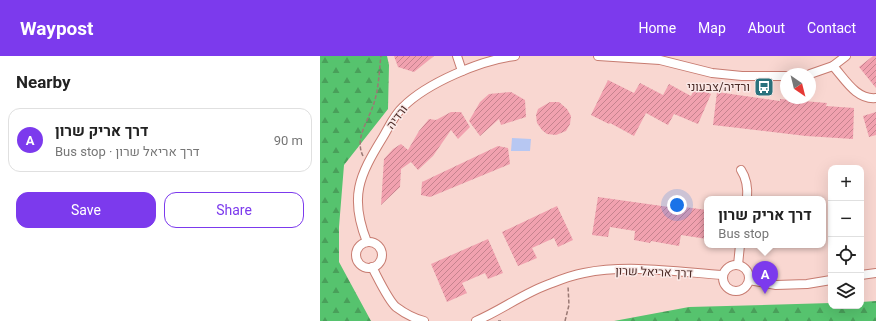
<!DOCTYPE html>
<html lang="en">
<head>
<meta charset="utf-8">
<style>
	:root { --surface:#fff; --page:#f2f2f2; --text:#222; --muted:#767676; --line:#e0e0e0; --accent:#7c3aed }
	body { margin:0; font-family:Roboto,Heebo,sans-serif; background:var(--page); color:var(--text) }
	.controls { position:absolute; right:12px; bottom:12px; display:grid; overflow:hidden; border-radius:8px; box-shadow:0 4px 16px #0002 }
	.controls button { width:36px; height:36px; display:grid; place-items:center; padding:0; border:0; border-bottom:1px solid var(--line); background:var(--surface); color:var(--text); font:20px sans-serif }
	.compass { position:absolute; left:460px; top:12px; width:36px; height:36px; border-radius:50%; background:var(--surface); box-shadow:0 4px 16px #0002; rotate:145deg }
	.you { position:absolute; left:357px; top:149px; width:14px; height:14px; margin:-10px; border:3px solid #fff; border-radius:50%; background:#1a73e8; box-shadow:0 0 0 6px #1a73e833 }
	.badge { display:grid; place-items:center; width:26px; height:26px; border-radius:50%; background:var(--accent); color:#fff; font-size:13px; font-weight:700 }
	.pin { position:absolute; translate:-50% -33px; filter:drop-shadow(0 1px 2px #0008) }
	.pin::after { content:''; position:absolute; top:21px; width:14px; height:12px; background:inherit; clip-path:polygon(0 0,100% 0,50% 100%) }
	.popup { position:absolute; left:384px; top:140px; width:122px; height:52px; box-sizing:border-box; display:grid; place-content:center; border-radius:8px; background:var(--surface); filter:drop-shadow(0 1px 3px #0005); font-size:13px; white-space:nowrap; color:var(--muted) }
	.popup b { font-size:15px; color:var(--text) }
	.popup::after { content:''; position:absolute; left:50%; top:100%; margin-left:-8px; border:8px solid transparent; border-top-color:var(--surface) }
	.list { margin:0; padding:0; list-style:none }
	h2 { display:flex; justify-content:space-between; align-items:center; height:52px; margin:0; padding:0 16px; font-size:17px }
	h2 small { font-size:13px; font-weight:400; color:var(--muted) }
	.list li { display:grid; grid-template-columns:26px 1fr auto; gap:12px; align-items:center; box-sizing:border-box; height:64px; margin:0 8px 8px; padding:0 8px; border:1px solid var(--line); border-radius:12px }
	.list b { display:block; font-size:15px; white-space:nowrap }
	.list p { margin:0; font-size:13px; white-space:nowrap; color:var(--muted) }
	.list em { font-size:13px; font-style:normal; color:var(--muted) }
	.actions { display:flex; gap:8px; padding:12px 16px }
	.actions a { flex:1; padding:9px 0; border:1px solid var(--accent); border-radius:12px; text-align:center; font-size:14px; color:var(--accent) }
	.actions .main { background:var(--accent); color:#fff }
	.icon { flex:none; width:22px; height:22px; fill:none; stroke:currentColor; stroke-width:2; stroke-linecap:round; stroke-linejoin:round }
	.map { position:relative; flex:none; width:556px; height:265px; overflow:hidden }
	header { display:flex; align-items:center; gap:24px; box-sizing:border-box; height:56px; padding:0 20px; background:var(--accent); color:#fff }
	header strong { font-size:19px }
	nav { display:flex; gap:22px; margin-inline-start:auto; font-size:14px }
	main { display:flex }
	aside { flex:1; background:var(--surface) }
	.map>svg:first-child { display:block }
</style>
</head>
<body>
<header>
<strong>Waypost</strong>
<nav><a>Home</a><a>Map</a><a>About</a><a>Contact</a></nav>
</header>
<main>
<aside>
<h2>Nearby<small></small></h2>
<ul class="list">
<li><span class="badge">A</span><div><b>דרך אריק שרון</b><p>Bus stop · דרך אריאל שרון</p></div><em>90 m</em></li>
</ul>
<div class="actions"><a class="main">Save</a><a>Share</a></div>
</aside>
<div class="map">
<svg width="556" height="265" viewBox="0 0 556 265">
	<defs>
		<pattern id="forest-firs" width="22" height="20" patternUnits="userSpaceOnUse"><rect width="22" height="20" fill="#56c36e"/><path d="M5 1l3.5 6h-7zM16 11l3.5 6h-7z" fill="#499f5a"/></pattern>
		<pattern id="building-hatch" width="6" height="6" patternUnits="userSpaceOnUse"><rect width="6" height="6" fill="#f1a1af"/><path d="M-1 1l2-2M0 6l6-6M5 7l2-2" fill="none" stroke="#c5838e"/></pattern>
	</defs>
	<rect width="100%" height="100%" fill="#f9d7d1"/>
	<g fill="url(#forest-firs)">
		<path d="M0,0H67L69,9L68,53L24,109L19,171V206L51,265H0Z"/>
		<path d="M556,245V265H294L369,251L511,247V250H541V246Z"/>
	</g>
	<path fill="#b7c7f2" d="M192,82L211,83L210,95H191Z"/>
	<g fill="url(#building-hatch)">
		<path d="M74,0H114L94,16L78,11Z"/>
		<path d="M553,0H556V32L539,11Z"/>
		<path d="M288,24L314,37L320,27L343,39L349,28L371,40L375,32L391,38L378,68L354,58L348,69L326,57L314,80L290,67L289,68L271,59Z"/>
		<path d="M191,36L205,44L206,61L181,69L179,63L160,80L149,65L160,46L169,38Z"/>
		<path d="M397,36L460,45V43L507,47L506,50L534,52L533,83L486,80L393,69Z"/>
		<path d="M230,46H239L247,53L251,60L250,68L246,75L236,79L227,78L222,74L217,67L216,59L218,53Z"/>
		<path d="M131,56H141L150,71L138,83L131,74L113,100L98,114L91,106L81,113L80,131L61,149L64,103L73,93L81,88L88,94L99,75L109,63L116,64Z"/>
		<path d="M556,56V79L549,81L543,60Z"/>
		<path d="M178,90L188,92L190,108L110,141L101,139L102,126Z"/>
		<path d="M278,141L349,151V149L387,154V183L361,179L359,190L331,185L330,187L314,184L315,175L290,171L288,181L272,179Z"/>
		<path d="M237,150L253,184L238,191L234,182L212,192L217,202L198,210L182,176Z"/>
		<path d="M168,183L183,217L168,223L165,217L142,227L147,237L127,246L111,208Z"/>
	</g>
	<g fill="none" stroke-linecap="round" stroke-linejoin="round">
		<defs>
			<g id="street">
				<path d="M137,0L142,15"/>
				<path d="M278,0L340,4L392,17L422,20H466"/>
				<path d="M513,10C525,23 536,44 556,42"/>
				<path d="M490,18L513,10L526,0"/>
				<path d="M421,114C427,123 428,132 427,143"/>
				<path d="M47,186C29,141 39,120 63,81C69,71 74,59 83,51C107,27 161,4 195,0"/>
				<circle cx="49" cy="199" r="13"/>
				<path d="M418,209L420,189"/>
				<circle cx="416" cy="222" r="13"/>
				<path d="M52,211C58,222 68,244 76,251C84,257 96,263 104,265"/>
				<path d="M541,219L556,217"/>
				<path d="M429,224L456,229L487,228L511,224"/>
				<path d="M156,265C182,254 205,236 232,227C242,223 253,219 264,217C308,208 359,216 403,219"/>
			</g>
		</defs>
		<use href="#street" stroke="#c77b70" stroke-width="10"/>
		<g stroke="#9a7974" stroke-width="1.5" stroke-dasharray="4 2" stroke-linecap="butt">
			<path d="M43,100C34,82 49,64 54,47C59,32 59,15 61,0"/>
			<path d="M178,265H181"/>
			<path d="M245,265L249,249L248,230"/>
		</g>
		<use href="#street" stroke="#fff" stroke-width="8"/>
	</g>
	<defs>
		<symbol id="bus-square" viewBox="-11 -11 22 22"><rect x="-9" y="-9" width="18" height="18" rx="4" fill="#2a727d" stroke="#fae8e6"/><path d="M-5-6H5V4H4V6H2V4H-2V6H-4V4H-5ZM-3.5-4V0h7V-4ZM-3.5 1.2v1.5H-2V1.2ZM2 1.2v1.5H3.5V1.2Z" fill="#fff"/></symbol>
	</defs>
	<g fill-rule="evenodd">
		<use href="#bus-square" x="433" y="20" width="22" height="22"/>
	</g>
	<g text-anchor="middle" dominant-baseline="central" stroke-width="3" stroke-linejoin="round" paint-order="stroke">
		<g font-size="12" fill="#4c2c28" stroke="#fae8e6" text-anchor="end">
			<text x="430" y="31">ורדיה/צבעוני</text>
		</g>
		<g font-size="12" fill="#4c2c28" stroke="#fae8e6">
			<text transform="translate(77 61) rotate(-53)">ורדיה</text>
			<text transform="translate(334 216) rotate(2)">דרך אריאל שרון</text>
		</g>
	</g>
</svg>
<div class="controls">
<button>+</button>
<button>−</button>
<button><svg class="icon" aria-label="locate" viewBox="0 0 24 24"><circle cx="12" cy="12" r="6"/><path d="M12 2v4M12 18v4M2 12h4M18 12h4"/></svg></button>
<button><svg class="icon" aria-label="layers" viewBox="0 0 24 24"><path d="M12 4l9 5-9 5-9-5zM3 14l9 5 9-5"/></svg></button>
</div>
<svg class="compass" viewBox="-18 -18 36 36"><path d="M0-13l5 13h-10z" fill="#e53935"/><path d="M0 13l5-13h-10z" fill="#767676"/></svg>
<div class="you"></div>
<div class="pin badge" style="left:445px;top:238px">A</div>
<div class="popup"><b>דרך אריק שרון</b>Bus stop</div>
</div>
</main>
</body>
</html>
